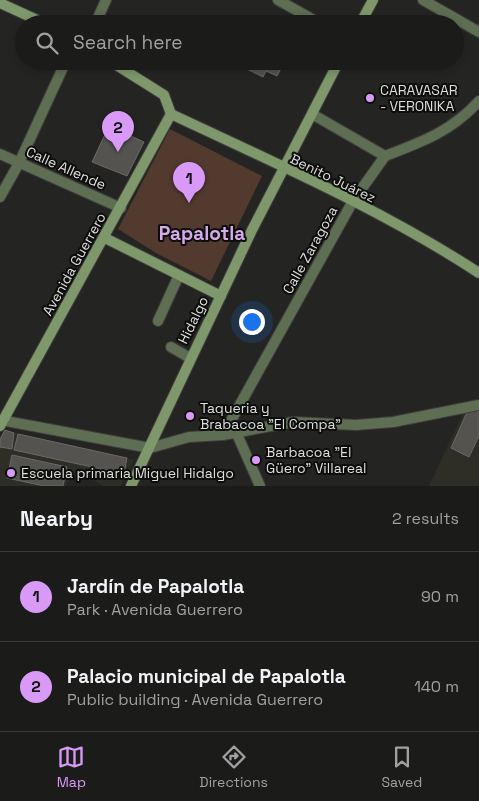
<!DOCTYPE html>
<html lang="en">
<head>
<meta charset="utf-8">
<style>
	:root { --surface:#1b1b1a; --page:#242423; --text:#f1f3f6; --muted:#a0a1a2; --line:#393939; --accent:#d99af7 }
	body { margin:0; font-family:"Space Grotesk",sans-serif; background:var(--page); color:var(--text) }
	.you { position:absolute; left:251px; top:321px; width:18px; height:18px; margin:-12px; border:4px solid #fff; border-radius:50%; background:#1a73e8; box-shadow:0 0 0 8px #1a73e833 }
	.badge { display:grid; place-items:center; width:32px; height:32px; border-radius:50%; background:var(--accent); color:#111; font-size:16px; font-weight:700 }
	.pin { position:absolute; translate:-50% -41px; filter:drop-shadow(0 1px 2px #0008) }
	.pin::after { content:''; position:absolute; top:26px; width:18px; height:15px; background:inherit; clip-path:polygon(0 0,100% 0,50% 100%) }
	.list { margin:0; padding:0; list-style:none }
	h2 { display:flex; justify-content:space-between; align-items:center; height:65px; margin:0; padding:0 20px; font-size:21px }
	h2 small { font-size:16px; font-weight:400; color:var(--muted) }
	.list li { display:grid; grid-template-columns:32px 1fr auto; gap:15px; align-items:center; box-sizing:border-box; height:90px; padding:0 20px; border-top:1px solid var(--line) }
	.list b { display:block; font-size:19px; white-space:nowrap }
	.list p { margin:0; font-size:16px; white-space:nowrap; color:var(--muted) }
	.list em { font-size:16px; font-style:normal; color:var(--muted) }
	.icon { flex:none; width:28px; height:28px; fill:none; stroke:currentColor; stroke-width:2; stroke-linecap:round; stroke-linejoin:round }
	.map { position:relative; flex:none; width:479px; height:486px; overflow:hidden }
	.search { position:absolute; background:var(--surface); box-shadow:0 2px 8px #0003; left:15px; right:15px; top:15px; height:55px; display:flex; align-items:center; gap:12px; box-sizing:border-box; padding:0 18px; border-radius:28px; color:var(--muted); font-size:19px }
	.sheet { height:245px; background:var(--surface) }
	nav { display:flex; justify-content:space-around; align-items:center; box-sizing:border-box; height:70px; border-top:1px solid var(--line); background:var(--surface); font-size:14px; color:var(--muted) }
	nav a { display:grid; justify-items:center; gap:2px }
	nav .on { color:var(--accent) }
	.map>svg:first-child { display:block }
</style>
</head>
<body>
<div class="map">
<svg width="479" height="486" viewBox="0 0 479 486">
	<rect width="100%" height="100%" fill="#242422"/>
	<g fill="#2e2e26">
		<path d="M479,410V486H429L463,413Z"/>
		<path d="M5,430L127,458L134,460L121,486H104L76,470L65,486H0V439Z"/>
	</g>
	<path fill="#533a2f" d="M170,129L262,176L211,281L156,253L118,229Z"/>
	<g fill="#545350" stroke="#6b6967">
		<path d="M231,61H285L277,76L266,71L263,77Z"/>
		<path d="M109,126L144,142L127,176L92,162Z"/>
		<path d="M479,410V436L469,457L451,448L467,412Z"/>
		<path d="M5,430L14,433L12,449L0,447V439Z"/>
		<path d="M18,434L127,458L124,474L14,450Z"/>
		<path d="M12,455L67,467L63,486H44L7,478Z"/>
	</g>
	<g fill="none" stroke-linecap="round" stroke-linejoin="round">
		<defs>
			<g id="street">
				<path d="M278,0L321,24"/>
				<path d="M423,0L479,32"/>
				<path d="M95,24L106,0"/>
				<path d="M312,114L385,156"/>
				<path d="M0,154L121,208"/>
				<path d="M385,156C422,142 452,131 479,101"/>
				<path d="M0,197L19,163L66,61"/>
				<path d="M158,321L179,275"/>
				<path d="M171,347L190,358"/>
				<path d="M0,420L150,448L189,437L223,435L293,422L356,425L393,422L479,405"/>
				<path d="M236,432L260,486"/>
				<path d="M223,435L353,201L385,156"/>
			</g>
			<g id="secondary">
				<path d="M0,3L46,24"/>
				<path d="M360,24L373,0"/>
				<path d="M110,61L164,95L171,114"/>
				<path d="M171,114C275,163 383,210 479,273"/>
				<path d="M105,238L221,296"/>
				<path d="M0,426L171,114"/>
				<path d="M131,486L251,232L339,61"/>
			</g>
		</defs>
		<use href="#street" stroke="#3e3e3c" stroke-width="12"/>
		<use href="#secondary" stroke="#3e3e3c" stroke-width="12"/>
		<use href="#street" stroke="#5e6e52" stroke-width="10"/>
		<use href="#secondary" stroke="#7e986b" stroke-width="10"/>
	</g>
	<g fill="#d99af7" stroke="#0d0d0c" stroke-width="2">
		<circle cx="370" cy="98" r="5"/>
		<circle cx="190" cy="416" r="5"/>
		<circle cx="256" cy="460" r="5"/>
		<circle cx="11" cy="473" r="5"/>
	</g>
	<g text-anchor="middle" dominant-baseline="central" stroke-width="4" stroke-linejoin="round" paint-order="stroke">
		<g font-size="14" fill="#dfdfde" stroke="#0d0d0c" text-anchor="start">
			<text x="380" y="90">CARAVASAR<tspan x="380" dy="16">- VERONIKA</tspan></text>
			<text x="200" y="408">Taqueria y<tspan x="200" dy="16">Brabacoa "El Compa"</tspan></text>
			<text x="266" y="452">Barbacoa "El<tspan x="266" dy="16">Güero" Villareal</tspan></text>
			<text x="21" y="473">Escuela primaria Miguel Hidalgo</text>
		</g>
		<g font-size="14" fill="#dfdfde" stroke="#0d0d0c">
			<text transform="translate(66 168) rotate(24)">Calle Allende</text>
			<text transform="translate(333 178) rotate(26)">Benito Juárez</text>
			<text transform="translate(310 250) rotate(-61)">Calle Zaragoza</text>
			<text transform="translate(74 264) rotate(-61)">Avenida Guerrero</text>
			<text transform="translate(193 320) rotate(-64)">Hidalgo</text>
		</g>
		<g font-size="19" font-weight="bold" fill="#d6abeb" stroke="#0d0d0c">
			<text x="202" y="233">Papalotla</text>
		</g>
	</g>
</svg>
<div class="you"></div>
<div class="pin badge" style="left:189px;top:203px">1</div>
<div class="pin badge" style="left:118px;top:152px">2</div>
<div class="search"><svg class="icon" aria-label="search" viewBox="0 0 24 24"><circle cx="10" cy="10" r="6"/><path d="M15 15l6 6"/></svg>Search here</div>
</div>
<section class="sheet">
<h2>Nearby<small>2 results</small></h2>
<ul class="list">
<li><span class="badge">1</span><div><b>Jardín de Papalotla</b><p>Park · Avenida Guerrero</p></div><em>90 m</em></li>
<li><span class="badge">2</span><div><b>Palacio municipal de Papalotla</b><p>Public building · Avenida Guerrero</p></div><em>140 m</em></li>
</ul>
</section>
<nav>
<a class="on"><svg class="icon" aria-label="map" viewBox="0 0 24 24"><path d="M3 6l6-2 6 2 6-2v14l-6 2-6-2-6 2zM9 4v14M15 6v14"/></svg>Map</a>
<a><svg class="icon" aria-label="directions" viewBox="0 0 24 24"><path d="M12 3l9 9-9 9-9-9zM9 14v-3h6M13 9l2 2-2 2"/></svg>Directions</a>
<a><svg class="icon" aria-label="saved" viewBox="0 0 24 24"><path d="M7 4h10v16l-5-4-5 4z"/></svg>Saved</a>
</nav>
</body>
</html>
